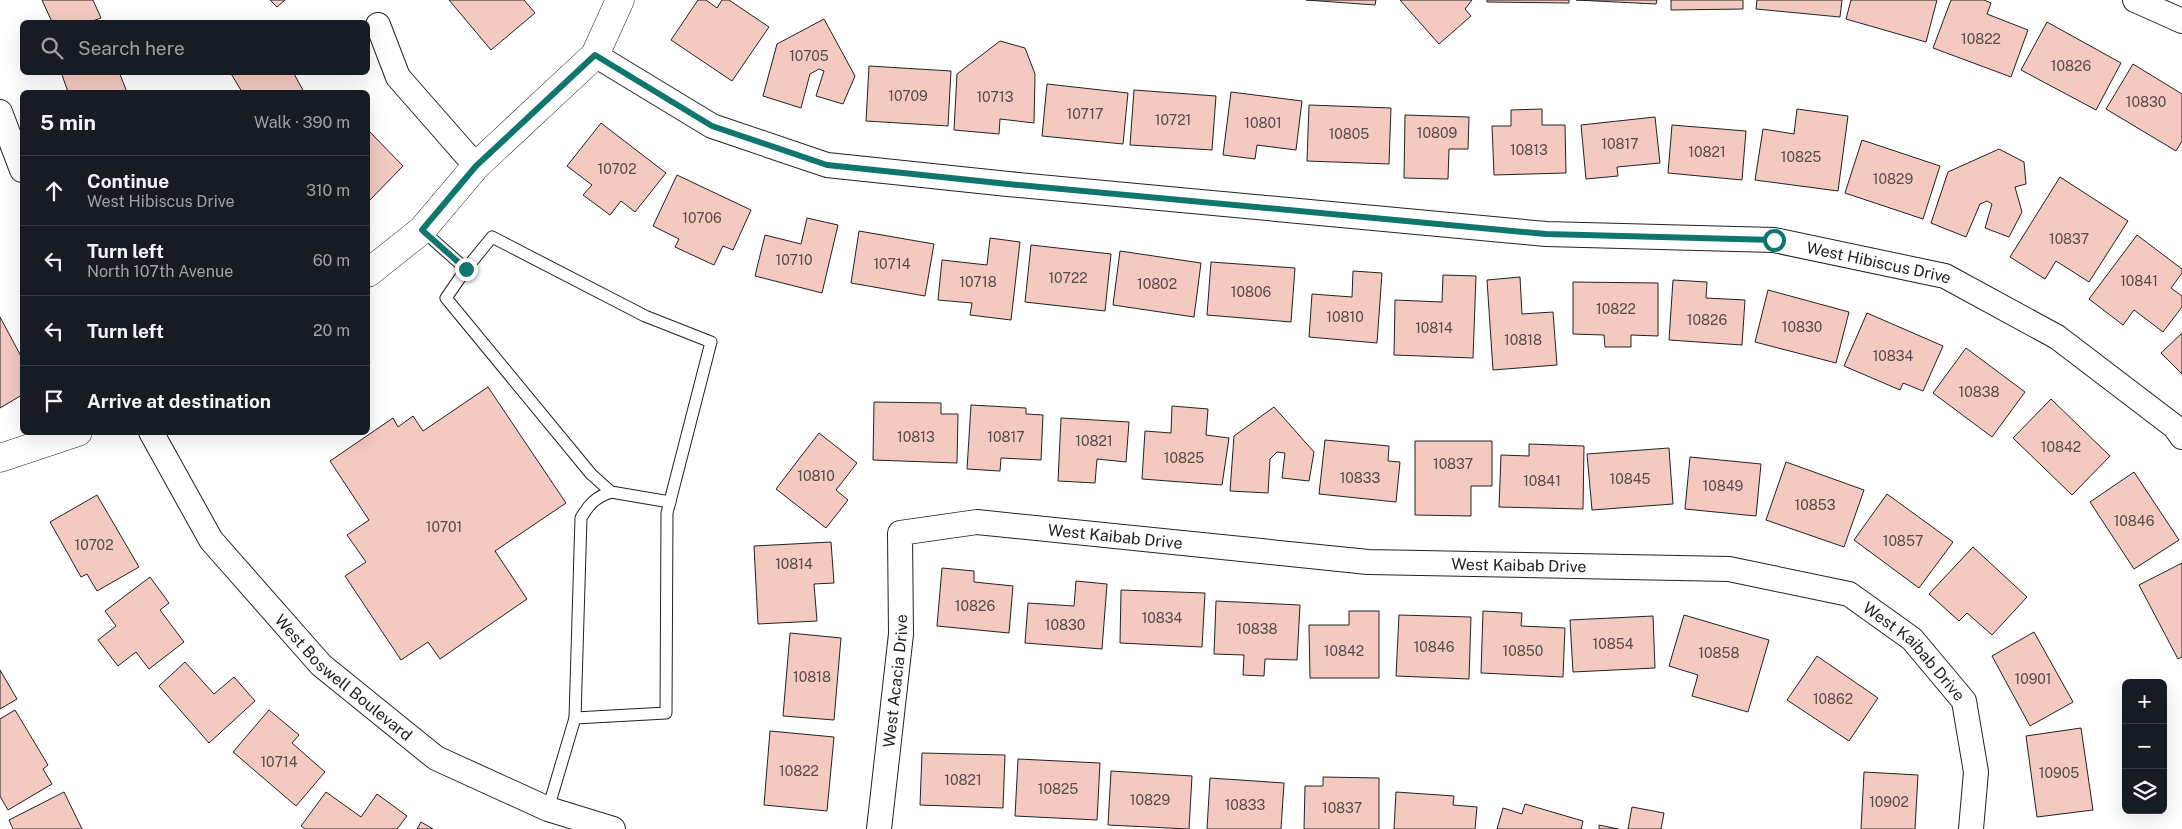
<!DOCTYPE html>
<html lang="en">
<head>
<meta charset="utf-8">
<style>
	:root { --surface:#171b24; --page:#20242c; --text:#f1f3f6; --muted:#9ea1a6; --line:#363941 }
	body { margin:0; font-family:"Public Sans",sans-serif; background:var(--page); color:var(--text) }
	.controls { position:absolute; right:15px; bottom:15px; display:grid; overflow:hidden; border-radius:8px; box-shadow:0 5px 20px #0002 }
	.controls button { width:45px; height:45px; display:grid; place-items:center; padding:0; border:0; border-bottom:1px solid var(--line); background:var(--surface); color:var(--text); font:25px sans-serif }
	.stop { position:absolute; width:15px; height:15px; margin:-11px; border:4px solid #0f766e; border-radius:50%; background:#fff }
	.stop.end { background:#0f766e; border-color:#fff; box-shadow:0 1px 5px #0008 }
	.list { margin:0; padding:0; list-style:none }
	h2 { display:flex; justify-content:space-between; align-items:center; height:65px; margin:0; padding:0 20px; font-size:21px }
	h2 small { font-size:16px; font-weight:400; color:var(--muted) }
	.list li { display:grid; grid-template-columns:32px 1fr auto; gap:15px; align-items:center; box-sizing:border-box; height:70px; padding:0 20px; border-top:1px solid var(--line) }
	.list b { display:block; font-size:19px; white-space:nowrap }
	.list p { margin:0; font-size:16px; white-space:nowrap; color:var(--muted) }
	.list em { font-size:16px; font-style:normal; color:var(--muted) }
	.icon { flex:none; width:28px; height:28px; fill:none; stroke:currentColor; stroke-width:2; stroke-linecap:round; stroke-linejoin:round }
	.map { position:relative; flex:none; width:2182px; height:829px; overflow:hidden }
	.search { position:absolute; background:var(--surface); box-shadow:0 5px 20px #0002; left:20px; top:20px; width:350px; height:55px; display:flex; align-items:center; gap:12px; box-sizing:border-box; padding:0 18px; border-radius:8px; color:var(--muted); font-size:19px }
	.panel { position:absolute; background:var(--surface); box-shadow:0 5px 20px #0002; left:20px; top:90px; width:350px; height:345px; border-radius:8px }
	.map>svg:first-child { display:block }
</style>
</head>
<body>
<div class="map">
<svg width="2182" height="829" viewBox="0 0 2182 829">
	<rect width="100%" height="100%" fill="#fff"/>
	<g fill="#f3c9c0" stroke="#222">
		<path d="M42,0H93L101,18L90,22H52Z"/>
		<path d="M270,0H285L277,7Z"/>
		<path d="M449,0H524L535,13L491,50Z"/>
		<path d="M698,0H706L717,8L722,0H729L769,27L732,81L671,40Z"/>
		<path d="M1306,0H1376L1375,5Z"/>
		<path d="M1400,0H1472L1465,9L1471,16L1439,44Z"/>
		<path d="M1487,0H1569V3L1487,2Z"/>
		<path d="M1576,0H1657L1656,4Z"/>
		<path d="M1671,0H1743V9L1671,10Z"/>
		<path d="M1757,0H1842L1840,17L1756,9Z"/>
		<path d="M1851,0H1937L1926,42L1846,19Z"/>
		<path d="M1951,0H1984L1991,3L1987,14L2028,30L2011,77L1933,48Z"/>
		<path d="M824,19L855,76L843,104L816,96L824,71L819,69L810,74L801,108L763,96L777,44Z"/>
		<path d="M2047,22L2121,63L2096,110L2021,70Z"/>
		<path d="M1000,41L1025,48L1035,74L1034,123L1000,119L999,134L954,130L957,74Z"/>
		<path d="M2133,64L2182,94V141L2176,151L2106,109Z"/>
		<path d="M869,66L951,71L948,126L866,121Z"/>
		<path d="M61,72H119L127,92H68Z"/>
		<path d="M230,72H293L304,92H242Z"/>
		<path d="M1047,84L1128,93L1123,144L1042,136Z"/>
		<path d="M1134,90L1216,96L1212,150L1130,145Z"/>
		<path d="M1231,92L1302,101L1296,150L1257,145L1255,159L1223,155Z"/>
		<path d="M1309,105L1391,108L1389,164L1307,161Z"/>
		<path d="M1542,109V125H1565L1566,173L1494,175L1492,126H1511V110Z"/>
		<path d="M1797,109L1848,116L1838,191L1755,180L1763,129L1794,134Z"/>
		<path d="M1405,115L1469,117L1468,149H1449L1448,179L1404,178Z"/>
		<path d="M1655,117L1660,163L1617,167L1618,176L1586,179L1581,125Z"/>
		<path d="M601,123L666,173L635,212L621,201L610,215L583,195L592,185L567,166Z"/>
		<path d="M1672,125L1746,131L1742,180L1668,173Z"/>
		<path d="M368,130L403,166L368,202Z"/>
		<path d="M1862,140L1940,166L1923,219L1845,193Z"/>
		<path d="M1999,149L2024,162L2026,184L2015,187L2022,212L2009,237L1985,228L1992,204L1987,201L1980,204L1966,237L1931,223L1948,172Z"/>
		<path d="M677,175L751,210L733,250L723,246L714,265L675,247L679,239L653,226Z"/>
		<path d="M2060,177L2128,221L2089,282L2056,261L2045,279L2010,257Z"/>
		<path d="M807,218L838,225L822,293L755,276L765,235L801,244Z"/>
		<path d="M859,231L934,244L925,296L851,283Z"/>
		<path d="M2137,235L2182,269V273L2171,288L2182,296V307L2163,332L2134,310L2123,325L2089,299Z"/>
		<path d="M990,238L1020,242L1011,320L970,315L972,303L938,300L942,260L987,265Z"/>
		<path d="M1031,245L1111,254L1105,311L1025,302Z"/>
		<path d="M1120,251L1201,263L1194,317L1113,305Z"/>
		<path d="M1211,262L1295,268L1291,322L1207,315Z"/>
		<path d="M1353,271L1382,273L1377,343L1309,337L1312,294L1352,297Z"/>
		<path d="M1443,275L1476,276L1473,358L1394,355L1395,300L1442,302Z"/>
		<path d="M1520,277L1522,314L1553,312L1557,365L1493,370L1487,280Z"/>
		<path d="M1673,280L1707,282L1706,298L1745,300L1742,345L1669,340Z"/>
		<path d="M1573,282L1658,283V336L1631,335V347H1605L1604,335L1573,334Z"/>
		<path d="M1768,290L1849,312L1836,363L1755,342Z"/>
		<path d="M1867,313L1943,346L1923,391L1903,383L1900,390L1844,366Z"/>
		<path d="M0,317L22,358V395L0,408Z"/>
		<path d="M2182,333V374L2161,353Z"/>
		<path d="M1966,348L2025,392L1992,437L1933,393Z"/>
		<path d="M488,387L566,503L495,551L527,599L440,659L428,642L401,660L345,576L366,562L347,535L369,520L330,461L393,418L398,427L413,416L423,431Z"/>
		<path d="M2051,399L2110,456L2072,495L2013,438Z"/>
		<path d="M874,402L941,403V414H958L957,463L873,460Z"/>
		<path d="M971,405L1026,408V414L1043,415L1041,460L1001,458L1000,471L967,469Z"/>
		<path d="M1172,406L1208,409L1206,435L1229,438L1222,485L1142,479L1145,431L1171,433Z"/>
		<path d="M1274,407L1314,452L1309,481L1282,478L1285,453L1277,452L1270,459L1268,493L1230,491L1234,436Z"/>
		<path d="M1061,418L1129,422L1126,462L1097,459L1095,483L1058,481Z"/>
		<path d="M819,433L857,463L836,490L848,500L826,528L776,489Z"/>
		<path d="M1325,440L1389,446L1388,461L1400,462L1396,502L1319,494Z"/>
		<path d="M1415,441H1492V486H1471V516L1415,515Z"/>
		<path d="M1529,444L1584,446L1583,509L1499,507L1501,455L1529,456Z"/>
		<path d="M1669,448L1673,504L1592,510L1587,454Z"/>
		<path d="M1690,457L1761,464L1756,516L1685,509Z"/>
		<path d="M1786,462L1864,490L1844,547L1766,520Z"/>
		<path d="M2134,472L2179,540L2134,569L2090,502Z"/>
		<path d="M1887,494L1953,542L1919,588L1854,540Z"/>
		<path d="M97,495L139,567L97,591L87,574L81,577L50,522Z"/>
		<path d="M831,542L834,583L814,584L817,621L758,624L754,546Z"/>
		<path d="M1973,547L2027,597L1992,635L1967,613L1959,621L1929,594Z"/>
		<path d="M2182,563V657L2178,659L2139,585Z"/>
		<path d="M942,568L974,571V582L1013,586L1009,633L937,626Z"/>
		<path d="M150,577L169,603L160,610L184,642L149,669L136,652L118,666L98,640L116,626L105,611Z"/>
		<path d="M1076,581L1107,584L1102,649L1025,643L1028,603L1074,606Z"/>
		<path d="M1121,590L1205,593L1202,647L1120,643Z"/>
		<path d="M1216,601L1300,605L1297,660L1265,659L1264,676L1243,675L1244,655L1214,654Z"/>
		<path d="M1349,611H1379V678H1310L1309,625H1349Z"/>
		<path d="M1483,611L1522,613L1521,626L1565,628L1563,677L1481,673Z"/>
		<path d="M1399,615L1471,617L1469,679L1396,676Z"/>
		<path d="M1684,615L1769,640L1748,712L1692,696L1698,675L1669,666Z"/>
		<path d="M1653,616L1655,668L1573,672L1570,620Z"/>
		<path d="M2034,632L2073,702L2030,726L1992,656Z"/>
		<path d="M790,633L841,638L834,720L783,716Z"/>
		<path d="M1817,656L1878,698L1849,741L1787,700Z"/>
		<path d="M185,662L214,694L234,677L255,701L209,743L159,686Z"/>
		<path d="M0,670L17,699L0,709Z"/>
		<path d="M15,710L48,765L43,769L52,784L8,810L0,796V719Z"/>
		<path d="M269,710L299,735L292,743L325,772L296,806L233,752Z"/>
		<path d="M2081,728L2093,810L2037,817L2026,736Z"/>
		<path d="M770,731L834,737L827,811L764,805Z"/>
		<path d="M922,753L1005,755L1003,808L920,805Z"/>
		<path d="M1018,759L1100,763L1097,820L1015,816Z"/>
		<path d="M1111,771L1192,776L1189,829L1108,825Z"/>
		<path d="M1864,772L1918,775L1915,829H1861Z"/>
		<path d="M1323,777L1379,778V829H1304L1305,786H1323Z"/>
		<path d="M1210,778L1284,783L1281,829H1207Z"/>
		<path d="M64,792L82,829H13L9,820Z"/>
		<path d="M326,792L361,817L377,794L407,816L397,829H305L301,826Z"/>
		<path d="M1396,792L1454,796L1453,805L1477,807L1475,829H1394Z"/>
		<path d="M1525,804L1583,821L1581,829H1497L1503,808L1522,814Z"/>
		<path d="M1632,807L1664,813L1661,829H1628Z"/>
		<path d="M421,822L433,829H417Z"/>
		<path d="M1599,825L1618,829H1599Z"/>
	</g>
	<g fill="none" stroke-linecap="round" stroke-linejoin="round">
		<defs>
			<g id="lane">
				<path d="M422,230L466,269L492,237L645,316L711,342L667,513L666,713L575,718"/>
				<path d="M466,269L446,298L591,474L611,492L670,502"/>
				<path d="M548,809L575,718L581,518C589,504 596,497 611,492"/>
			</g>
			<g id="street">
				<path d="M2135,0L2182,21"/>
				<path d="M378,25L398,77L476,166"/>
				<path id="s1" d="M595,55L712,126L827,165L1008,184L1546,234L1774,240L1945,276L2057,337L2175,427L2182,437"/>
				<path d="M0,112L22,170"/>
				<path id="s2" d="M151,432L211,540L321,665L436,758L548,809L613,829"/>
				<path id="s3" d="M879,829L901,634L900,533L977,522L1368,562L1729,569L1849,594L1912,639L1964,701L1976,772L1971,829"/>
			</g>
			<g id="secondary">
				<path d="M368,273L422,230L476,166L595,55L620,0"/>
				<path d="M0,458L78,432"/>
			</g>
		</defs>
		<use href="#lane" stroke="#222" stroke-width="13"/>
		<use href="#street" stroke="#222" stroke-width="26"/>
		<use href="#secondary" stroke="#222" stroke-width="29"/>
		<use href="#lane" stroke="#fff" stroke-width="11"/>
		<use href="#street" stroke="#fff" stroke-width="24"/>
		<use href="#secondary" stroke="#fff" stroke-width="28"/>
	</g>
	<g fill="none" stroke-linecap="round" stroke-linejoin="round">
		<path stroke="#0f766e" stroke-width="6" d="M466,269L422,230L476,166L595,55L712,126L827,165L1008,184L1546,234L1774,240"/>
	</g>
	<g text-anchor="middle" dominant-baseline="central" stroke-width="4" stroke-linejoin="round" paint-order="stroke">
		<g font-size="14" fill="#564c4a">
			<text x="1981" y="39">10822</text>
			<text x="809" y="56">10705</text>
			<text x="2071" y="66">10826</text>
			<text x="908" y="96">10709</text>
			<text x="995" y="97">10713</text>
			<text x="2146" y="102">10830</text>
			<text x="1085" y="114">10717</text>
			<text x="1173" y="120">10721</text>
			<text x="1263" y="123">10801</text>
			<text x="1437" y="133">10809</text>
			<text x="1349" y="134">10805</text>
			<text x="1620" y="144">10817</text>
			<text x="1529" y="150">10813</text>
			<text x="1707" y="152">10821</text>
			<text x="1801" y="157">10825</text>
			<text x="617" y="169">10702</text>
			<text x="1893" y="179">10829</text>
			<text x="702" y="218">10706</text>
			<text x="2069" y="239">10837</text>
			<text x="794" y="260">10710</text>
			<text x="892" y="264">10714</text>
			<text x="1068" y="278">10722</text>
			<text x="2139" y="281">10841</text>
			<text x="978" y="282">10718</text>
			<text x="1157" y="284">10802</text>
			<text x="1251" y="292">10806</text>
			<text x="1616" y="309">10822</text>
			<text x="1345" y="317">10810</text>
			<text x="1707" y="320">10826</text>
			<text x="1802" y="327">10830</text>
			<text x="1434" y="328">10814</text>
			<text x="1523" y="340">10818</text>
			<text x="1893" y="356">10834</text>
			<text x="1979" y="392">10838</text>
			<text x="916" y="437">10813</text>
			<text x="1006" y="437">10817</text>
			<text x="1094" y="441">10821</text>
			<text x="2061" y="447">10842</text>
			<text x="1184" y="458">10825</text>
			<text x="1453" y="464">10837</text>
			<text x="816" y="476">10810</text>
			<text x="1360" y="478">10833</text>
			<text x="1630" y="479">10845</text>
			<text x="1542" y="481">10841</text>
			<text x="1723" y="486">10849</text>
			<text x="1815" y="505">10853</text>
			<text x="2134" y="521">10846</text>
			<text x="444" y="527">10701</text>
			<text x="1903" y="541">10857</text>
			<text x="94" y="545">10702</text>
			<text x="794" y="564">10814</text>
			<text x="975" y="606">10826</text>
			<text x="1162" y="618">10834</text>
			<text x="1065" y="625">10830</text>
			<text x="1257" y="629">10838</text>
			<text x="1613" y="644">10854</text>
			<text x="1434" y="647">10846</text>
			<text x="1344" y="651">10842</text>
			<text x="1523" y="651">10850</text>
			<text x="1719" y="653">10858</text>
			<text x="812" y="677">10818</text>
			<text x="2033" y="679">10901</text>
			<text x="1833" y="699">10862</text>
			<text x="279" y="762">10714</text>
			<text x="799" y="771">10822</text>
			<text x="2059" y="773">10905</text>
			<text x="963" y="780">10821</text>
			<text x="1058" y="789">10825</text>
			<text x="1150" y="800">10829</text>
			<text x="1889" y="802">10902</text>
			<text x="1245" y="805">10833</text>
			<text x="1342" y="808">10837</text>
		</g>
		<g font-size="16" fill="#222" stroke="#fff">
			<text stroke="none"><textPath href="#s1" startOffset="1316">West Hibiscus Drive</textPath></text>
			<text stroke="none"><textPath href="#s3" startOffset="514">West Kaibab Drive</textPath></text>
			<text stroke="none"><textPath href="#s3" startOffset="919">West Kaibab Drive</textPath></text>
			<text stroke="none"><textPath href="#s3" startOffset="1339">West Kaibab Drive</textPath></text>
			<text stroke="none"><textPath href="#s2" startOffset="315">West Boswell Boulevard</textPath></text>
			<text stroke="none"><textPath href="#s3" startOffset="149">West Acacia Drive</textPath></text>
		</g>
	</g>
</svg>
<div class="controls">
<button>+</button>
<button>−</button>
<button><svg class="icon" aria-label="layers" viewBox="0 0 24 24"><path d="M12 4l9 5-9 5-9-5zM3 14l9 5 9-5"/></svg></button>
</div>
<div class="stop" style="left:1774px;top:240px"></div>
<div class="stop end" style="left:466px;top:269px"></div>
<div class="search"><svg class="icon" aria-label="search" viewBox="0 0 24 24"><circle cx="10" cy="10" r="6"/><path d="M15 15l6 6"/></svg>Search here</div>
<section class="panel">
<h2>5 min<small>Walk · 390 m</small></h2>
<ul class="list">
<li><svg class="icon" aria-label="ahead" viewBox="0 0 24 24"><path d="M12 20V5M6 11l6-6 6 6"/></svg><div><b>Continue</b><p>West Hibiscus Drive</p></div><em>310 m</em></li>
<li><svg class="icon" aria-label="left" viewBox="0 0 24 24"><path d="M17 20v-9H6M10 6l-5 5 5 5"/></svg><div><b>Turn left</b><p>North 107th Avenue</p></div><em>60 m</em></li>
<li><svg class="icon" aria-label="left" viewBox="0 0 24 24"><path d="M17 20v-9H6M10 6l-5 5 5 5"/></svg><div><b>Turn left</b></div><em>20 m</em></li>
<li><svg class="icon" aria-label="arrive" viewBox="0 0 24 24"><path d="M6 21V4h12l-3 4 3 4H6"/></svg><div><b>Arrive at destination</b></div></li>
</ul>
</section>
</div>
</body>
</html>
